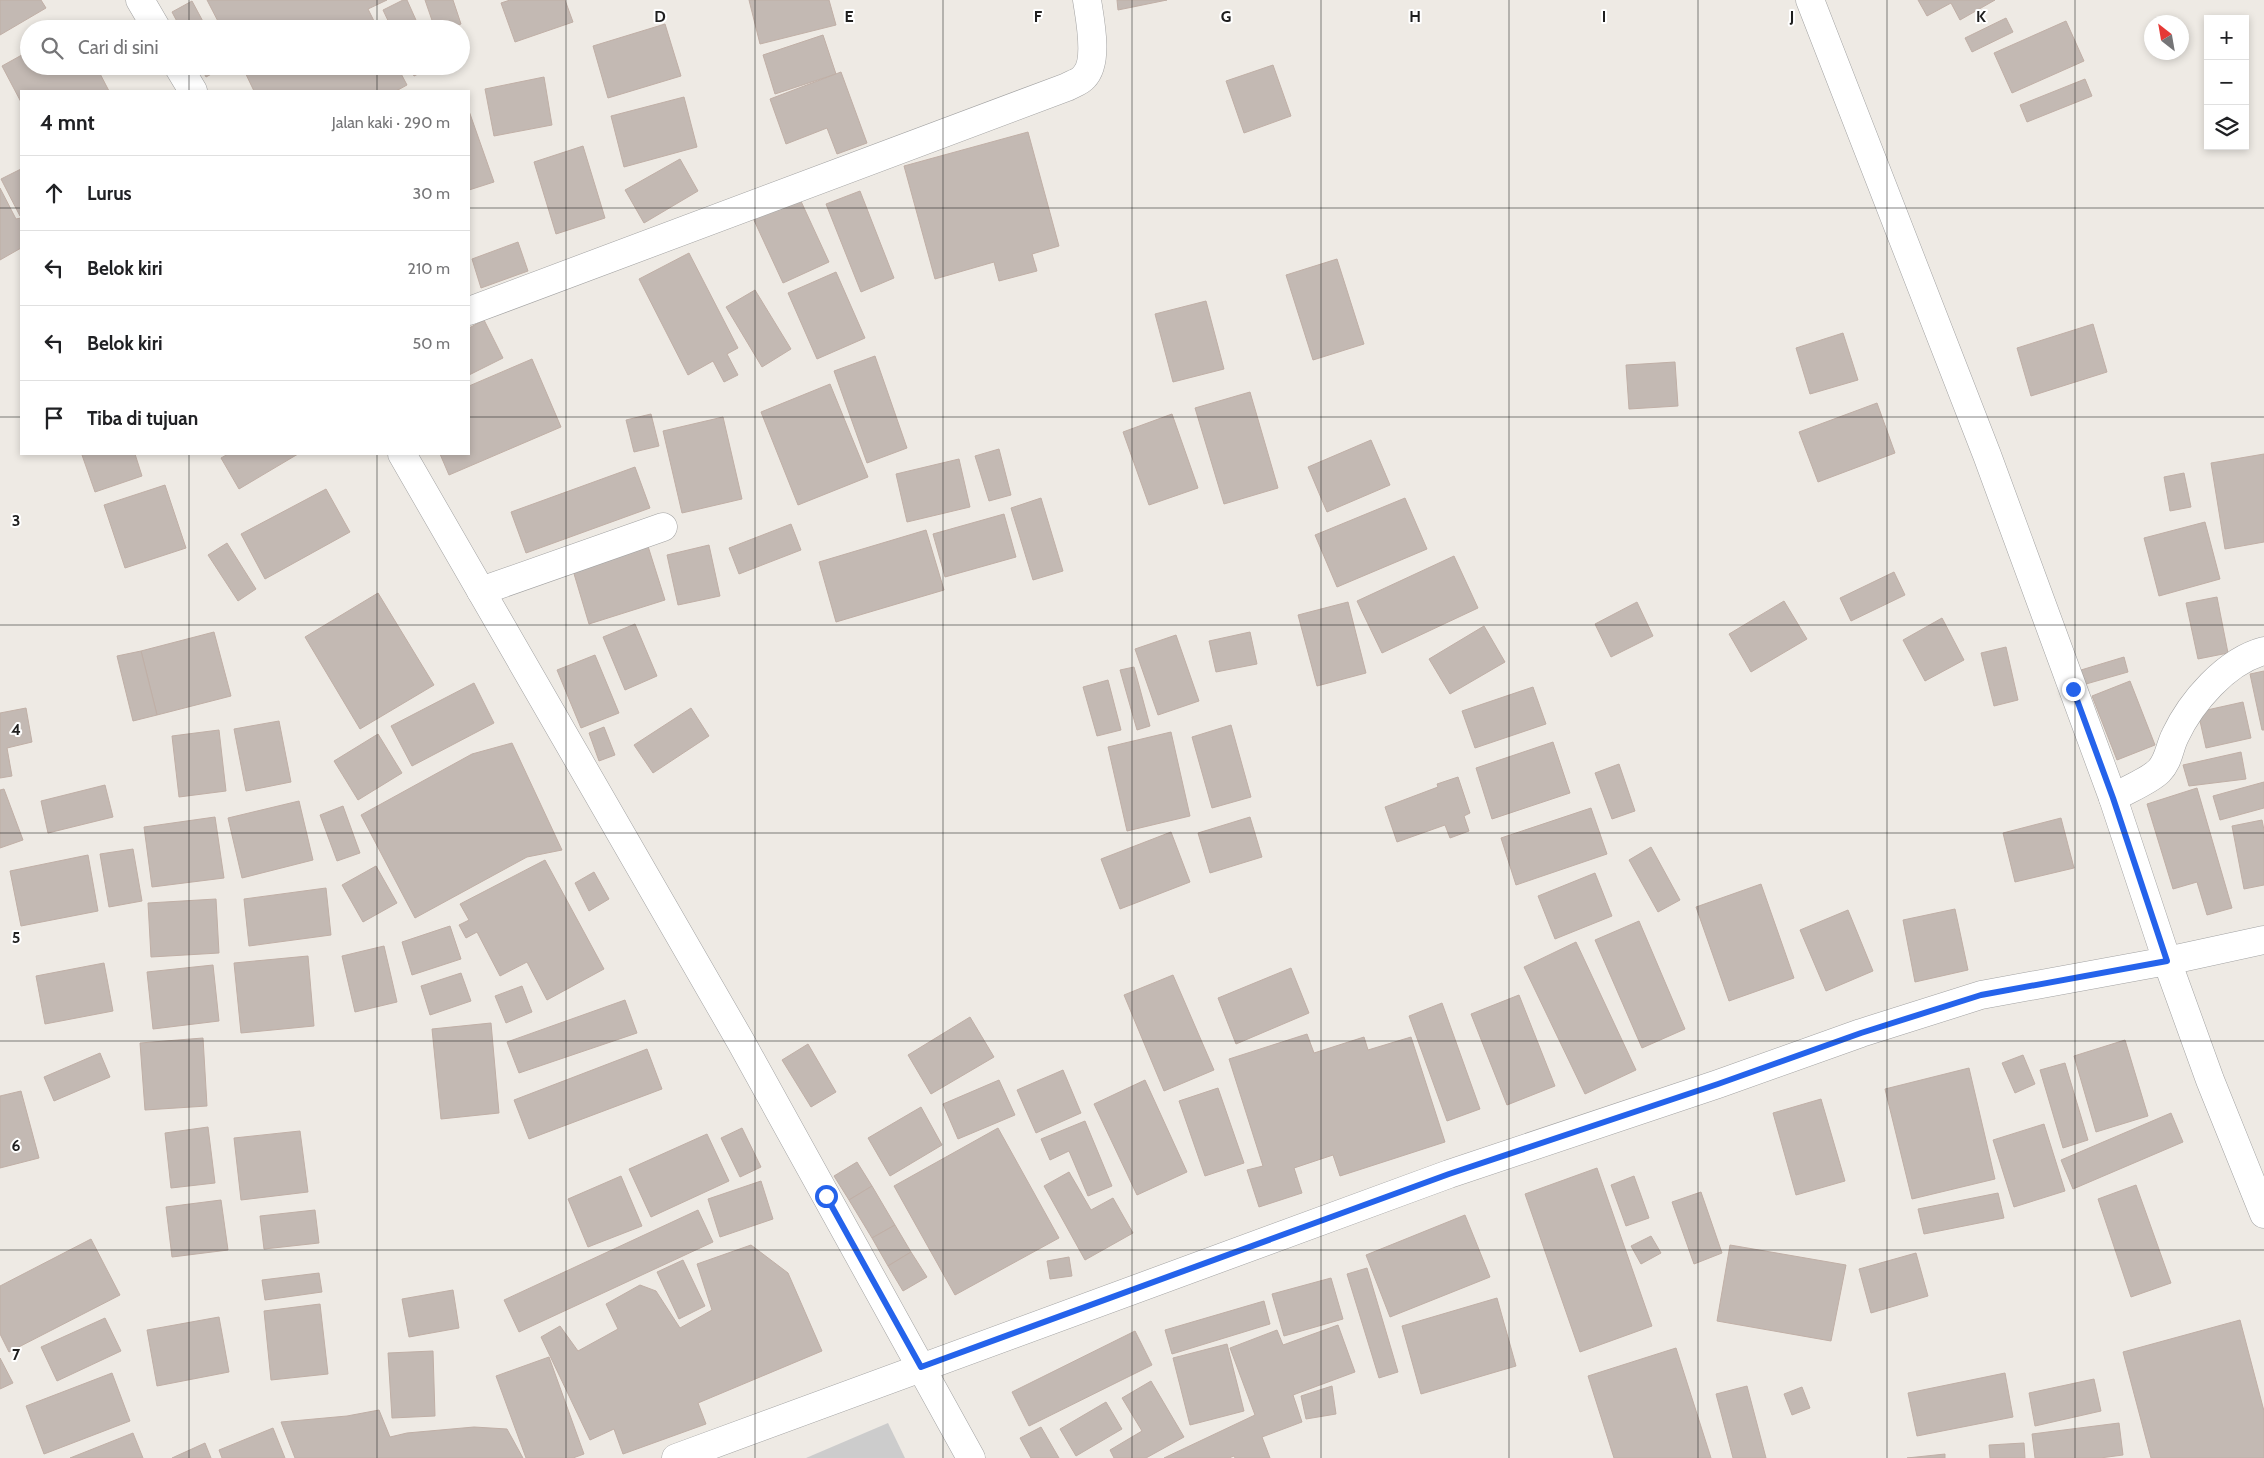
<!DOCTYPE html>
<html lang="id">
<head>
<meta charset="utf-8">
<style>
	:root { --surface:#fff; --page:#f6f6f6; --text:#202124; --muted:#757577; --line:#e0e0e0 }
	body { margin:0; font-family:Cabin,sans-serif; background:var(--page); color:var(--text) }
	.controls { position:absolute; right:15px; top:15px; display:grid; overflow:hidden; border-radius:0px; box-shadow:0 2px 8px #0003 }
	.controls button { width:45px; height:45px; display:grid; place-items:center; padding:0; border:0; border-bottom:1px solid var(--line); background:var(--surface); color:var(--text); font:25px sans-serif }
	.compass { position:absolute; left:2144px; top:15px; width:45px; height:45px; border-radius:50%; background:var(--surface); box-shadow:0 2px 8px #0003; rotate:329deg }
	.stop { position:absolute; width:15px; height:15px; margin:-11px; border:4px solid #2563eb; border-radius:50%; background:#fff }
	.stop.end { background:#2563eb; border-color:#fff; box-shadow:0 1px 5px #0008 }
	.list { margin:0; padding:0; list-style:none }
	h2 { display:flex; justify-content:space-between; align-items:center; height:65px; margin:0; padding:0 20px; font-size:21px }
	h2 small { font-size:16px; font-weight:400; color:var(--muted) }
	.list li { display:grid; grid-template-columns:32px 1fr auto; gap:15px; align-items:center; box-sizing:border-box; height:75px; padding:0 20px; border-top:1px solid var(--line) }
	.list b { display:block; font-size:19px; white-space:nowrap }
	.list em { font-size:16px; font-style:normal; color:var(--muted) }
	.icon { flex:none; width:28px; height:28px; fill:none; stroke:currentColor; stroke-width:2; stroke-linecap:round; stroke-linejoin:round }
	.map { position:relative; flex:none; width:2264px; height:1458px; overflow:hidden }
	.search { position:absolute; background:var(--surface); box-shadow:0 2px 8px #0003; left:20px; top:20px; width:450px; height:55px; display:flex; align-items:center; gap:12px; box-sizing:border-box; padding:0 18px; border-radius:28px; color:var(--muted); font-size:19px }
	.panel { position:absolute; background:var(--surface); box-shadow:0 2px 8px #0003; left:20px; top:90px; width:450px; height:365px; border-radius:0px }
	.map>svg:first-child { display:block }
</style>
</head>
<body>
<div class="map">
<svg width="2264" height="1458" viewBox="0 0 2264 1458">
	<rect width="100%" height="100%" fill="#eeeae4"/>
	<path fill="#ccc" d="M888,1423L905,1458H806Z"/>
	<g fill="#c3b9b3" stroke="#c0afa6">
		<path d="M0,0H41L46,8L0,35Z"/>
		<path d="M207,0H387L368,9L378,29H222Z"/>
		<path d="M403,0H407L420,29H392L383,10Z"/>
		<path d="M425,0H453L461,24L448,29H435Z"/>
		<path d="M510,0H565L573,22L515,42L501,3Z"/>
		<path d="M749,0H829L836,25L760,44Z"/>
		<path d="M1117,0H1167L1118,10Z"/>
		<path d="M1918,0H1995L1960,20L1951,3L1927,16Z"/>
		<path d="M192,1L207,29H181L172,12Z"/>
		<path d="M2006,18L2013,32L1972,52L1965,38Z"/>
		<path d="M2066,21L2084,61L2012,93L1994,53Z"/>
		<path d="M665,24L681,76L608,98L593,46Z"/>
		<path d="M823,35L836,74L775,94L763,55Z"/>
		<path d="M29,51V66H96L109,91H21V102L2,66Z"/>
		<path d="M1273,65L1291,116L1244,133L1226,81Z"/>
		<path d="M200,66H226L206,77Z"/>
		<path d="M242,66H397L407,85L396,91H254Z"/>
		<path d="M409,66H434L414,76Z"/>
		<path d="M841,72L867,143L837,154L827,128L786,144L770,99Z"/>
		<path d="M544,77L552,125L494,136L485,89Z"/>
		<path d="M2085,79L2092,96L2027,122L2020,105Z"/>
		<path d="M684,97L697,147L624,167L611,116Z"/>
		<path d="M469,111L494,182L469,190Z"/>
		<path d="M1028,132L1059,246L1032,254L1037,271L999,281L994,262L935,279L904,166Z"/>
		<path d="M583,146L605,218L556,234L534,162Z"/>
		<path d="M680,159L698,191L644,223L625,190Z"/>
		<path d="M21,169V215L20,216L1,179Z"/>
		<path d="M0,188L16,219L21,218V248L0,260Z"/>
		<path d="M860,191L894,278L861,292L826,204Z"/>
		<path d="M799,197L829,262L783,283L753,218Z"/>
		<path d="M518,242L528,271L481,288L472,259Z"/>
		<path d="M689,253L738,348L727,354L738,375L724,382L713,361L688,375L639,279Z"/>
		<path d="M1337,259L1364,344L1313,360L1286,275Z"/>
		<path d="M836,272L865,338L817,359L788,293Z"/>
		<path d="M755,290L791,349L762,367L726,307Z"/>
		<path d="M1206,301L1224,369L1173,382L1155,314Z"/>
		<path d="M484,320L503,358L469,375V328Z"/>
		<path d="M2093,324L2107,372L2031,396L2017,348Z"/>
		<path d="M1843,333L1858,380L1810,394L1796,348Z"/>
		<path d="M875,356L907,448L867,463L834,371Z"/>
		<path d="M532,359L561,427L449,475L440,454H469V386Z"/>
		<path d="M1675,362L1678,406L1629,409L1626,365Z"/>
		<path d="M830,384L868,477L798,505L761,412Z"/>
		<path d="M1250,392L1278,488L1224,504L1195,408Z"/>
		<path d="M1877,403L1895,453L1818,482L1799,432Z"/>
		<path d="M651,414L659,446L634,452L626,420Z"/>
		<path d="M1172,414L1198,488L1149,505L1123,432Z"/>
		<path d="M723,417L742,499L682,513L663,431Z"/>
		<path d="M1371,440L1390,485L1327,512L1308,467Z"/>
		<path d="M999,449L1011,495L989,501L975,456Z"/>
		<path d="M85,454H135L142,476L95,492L82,455Z"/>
		<path d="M228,454H298L239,489L221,458Z"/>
		<path d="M2264,454V542L2225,549L2211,463Z"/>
		<path d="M959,459L970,507L907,522L896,474Z"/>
		<path d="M635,467L650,508L526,553L511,512Z"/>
		<path d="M2184,473L2191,507L2170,511L2164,477Z"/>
		<path d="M165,485L186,548L125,568L104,505Z"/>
		<path d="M326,489L350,532L265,579L241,534Z"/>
		<path d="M1041,498L1063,571L1033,580L1011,508Z"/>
		<path d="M1405,498L1427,549L1337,587L1315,535Z"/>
		<path d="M1004,514L1016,557L945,577L933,534Z"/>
		<path d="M2205,522L2220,579L2159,596L2144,538Z"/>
		<path d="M791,524L801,550L739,574L729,548Z"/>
		<path d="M926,530L944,590L836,622L819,562Z"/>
		<path d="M227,543L256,589L238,601L208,555Z"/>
		<path d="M647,543L665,600L589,624L572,567Z"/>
		<path d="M709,545L720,596L678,605L667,555Z"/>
		<path d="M1454,556L1478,608L1382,653L1357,601Z"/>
		<path d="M1894,572L1905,595L1851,621L1840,598Z"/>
		<path d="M378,593L434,685L360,729L305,637Z"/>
		<path d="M2217,597L2228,653L2198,659L2186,603Z"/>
		<path d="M1784,601L1807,639L1751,672L1729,634Z"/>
		<path d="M1348,602L1366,673L1317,686L1298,615Z"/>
		<path d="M1637,602L1653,636L1611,657L1595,624Z"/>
		<path d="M1942,618L1964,660L1925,681L1903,640Z"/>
		<path d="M635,624L657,676L625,690L603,637Z"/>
		<path d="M1484,626L1505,662L1450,694L1429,659Z"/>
		<path d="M214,632L231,696L157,715L141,651Z"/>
		<path d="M1250,632L1257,664L1216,672L1209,641Z"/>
		<path d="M1176,635L1199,701L1158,715L1135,649Z"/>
		<path d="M2006,647L2018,700L1994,706L1981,653Z"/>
		<path d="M141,651L157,715L133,721L117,656Z"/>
		<path d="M595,655L619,713L581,728L557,670Z"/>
		<path d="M2124,657L2128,672L2086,684L2081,670Z"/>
		<path d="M1134,667L1150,726L1137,730L1120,670Z"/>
		<path d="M2264,671V730H2262L2250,674Z"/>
		<path d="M1108,680L1121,730L1097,736L1083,687Z"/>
		<path d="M2130,681L2155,745L2117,760L2092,696Z"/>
		<path d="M474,683L494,723L412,766L391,726Z"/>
		<path d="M1533,687L1546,724L1475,748L1462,711Z"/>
		<path d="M2243,702L2251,738L2206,748L2198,712Z"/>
		<path d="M26,708L32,742L7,748L12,776L0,778V713Z"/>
		<path d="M691,708L709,736L653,773L634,745Z"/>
		<path d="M279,721L291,782L246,791L234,729Z"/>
		<path d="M1231,725L1251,797L1212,808L1192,737Z"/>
		<path d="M604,727L615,755L599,761L589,733Z"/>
		<path d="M219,730L226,791L179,797L172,736Z"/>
		<path d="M1171,732L1190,816L1127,831L1108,747Z"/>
		<path d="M378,734L402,773L358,800L334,761Z"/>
		<path d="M1553,742L1570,793L1492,819L1476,768Z"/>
		<path d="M512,743L562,850L527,857L415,918L361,815L472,754Z"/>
		<path d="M2241,752L2246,779L2189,786L2183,765Z"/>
		<path d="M1619,764L1635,811L1612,819L1595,773Z"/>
		<path d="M1458,777L1470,813L1464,816L1469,831L1450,838L1445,825L1397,842L1385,807L1438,787L1437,784Z"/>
		<path d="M2264,782V808L2220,820L2213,796Z"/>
		<path d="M105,785L113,817L48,833L41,801Z"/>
		<path d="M2197,788L2232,908L2207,915L2197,882L2173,889L2147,804Z"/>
		<path d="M4,789L23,840L0,848V790Z"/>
		<path d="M299,801L313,860L242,878L228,818Z"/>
		<path d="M343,806L360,853L337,861L320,815Z"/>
		<path d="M1591,808L1607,854L1516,885L1501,838Z"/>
		<path d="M215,817L224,878L152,887L144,827Z"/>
		<path d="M1250,817L1262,857L1210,873L1198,833Z"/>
		<path d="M2061,818L2074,868L2015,882L2003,833Z"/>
		<path d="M2262,820L2264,830V885L2244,889L2232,826Z"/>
		<path d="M1171,832L1190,882L1120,909L1101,859Z"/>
		<path d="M1651,847L1680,900L1658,912L1629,860Z"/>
		<path d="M133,849L142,901L109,907L100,854Z"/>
		<path d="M88,855L98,911L21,926L10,871Z"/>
		<path d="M545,860L604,969L547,1000L527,962L500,976L477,932L466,938L459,925L469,920L460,904Z"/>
		<path d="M376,866L397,903L363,922L342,885Z"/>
		<path d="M594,872L609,899L589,911L575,883Z"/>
		<path d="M1595,873L1612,916L1555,939L1538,896Z"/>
		<path d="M1761,884L1794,978L1729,1001L1696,907Z"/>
		<path d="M326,888L331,935L249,946L244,899Z"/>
		<path d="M216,899L219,953L151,957L148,903Z"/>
		<path d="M1955,909L1968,970L1915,982L1903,920Z"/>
		<path d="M1848,910L1873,971L1826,991L1800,930Z"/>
		<path d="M1639,921L1685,1029L1642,1048L1595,940Z"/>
		<path d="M450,926L461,959L412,975L402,942Z"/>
		<path d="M1576,942L1636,1070L1585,1094L1524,967Z"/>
		<path d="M384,946L397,1002L355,1012L342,956Z"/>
		<path d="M308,956L314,1026L241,1033L234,963Z"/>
		<path d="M104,963L113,1011L45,1024L36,976Z"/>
		<path d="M213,965L219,1021L153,1029L147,972Z"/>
		<path d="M1291,968L1309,1013L1236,1044L1218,998Z"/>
		<path d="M461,973L471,1001L430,1015L421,986Z"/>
		<path d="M1173,975L1214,1070L1164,1091L1124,995Z"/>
		<path d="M522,986L532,1012L506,1023L495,996Z"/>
		<path d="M1519,995L1555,1086L1507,1105L1471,1014Z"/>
		<path d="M625,1000L637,1033L519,1073L507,1042Z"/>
		<path d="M1442,1003L1480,1109L1447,1121L1409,1016Z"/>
		<path d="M970,1017L994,1057L931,1094L908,1055Z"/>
		<path d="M491,1023L499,1113L441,1119L432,1029Z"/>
		<path d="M1307,1034L1314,1053L1364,1037L1368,1050L1411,1037L1445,1142L1340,1176L1333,1155L1294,1168L1302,1193L1259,1207L1247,1170L1263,1166L1229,1059Z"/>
		<path d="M203,1038L207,1106L145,1110L140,1043Z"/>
		<path d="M2125,1040L2148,1116L2096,1132L2074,1056Z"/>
		<path d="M808,1044L836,1092L811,1107L782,1060Z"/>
		<path d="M647,1049L662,1089L529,1139L514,1100Z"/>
		<path d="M100,1053L110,1077L54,1101L44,1077Z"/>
		<path d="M2023,1055L2035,1084L2015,1093L2002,1063Z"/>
		<path d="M2065,1063L2088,1140L2063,1148L2040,1070Z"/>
		<path d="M1969,1068L1995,1179L1912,1199L1885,1089Z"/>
		<path d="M1063,1070L1081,1113L1036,1133L1017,1090Z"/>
		<path d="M999,1080L1015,1115L958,1139L943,1104Z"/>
		<path d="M1145,1080L1187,1172L1137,1195L1094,1104Z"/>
		<path d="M1218,1088L1244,1163L1205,1176L1179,1101Z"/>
		<path d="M21,1091L39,1158L0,1168V1096Z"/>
		<path d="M1821,1099L1845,1181L1796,1195L1773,1113Z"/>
		<path d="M921,1107L942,1145L890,1176L868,1138Z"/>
		<path d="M2171,1113L2183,1142L2073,1189L2061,1160Z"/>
		<path d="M1085,1121L1112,1186L1088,1196L1069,1151L1050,1160L1041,1139Z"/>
		<path d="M2044,1124L2065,1191L2014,1207L1993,1140Z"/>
		<path d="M208,1127L215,1183L171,1188L165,1133Z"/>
		<path d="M742,1128L761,1167L740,1177L721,1138Z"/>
		<path d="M998,1128L1059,1238L955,1295L894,1186Z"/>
		<path d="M300,1131L308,1192L241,1200L234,1138Z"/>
		<path d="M707,1134L729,1181L651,1217L629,1169Z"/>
		<path d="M857,1162L872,1186L849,1200L834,1176Z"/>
		<path d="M1597,1168L1652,1326L1580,1352L1525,1194Z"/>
		<path d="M1069,1172L1091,1210L1113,1198L1133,1233L1085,1260L1044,1186Z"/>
		<path d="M621,1176L642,1226L588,1247L568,1199Z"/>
		<path d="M1634,1176L1649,1218L1626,1226L1611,1185Z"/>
		<path d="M761,1181L773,1219L720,1237L708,1199Z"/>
		<path d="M2136,1185L2171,1283L2131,1297L2098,1199Z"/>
		<path d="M872,1186L895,1225L872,1238L849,1200Z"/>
		<path d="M1701,1192L1722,1253L1694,1264L1672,1202Z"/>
		<path d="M1998,1193L2004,1218L1924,1234L1918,1209Z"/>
		<path d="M221,1200L228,1250L172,1257L166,1207Z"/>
		<path d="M315,1210L319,1243L264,1249L260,1216Z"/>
		<path d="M698,1210L713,1242L519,1332L504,1300Z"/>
		<path d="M1465,1215L1490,1277L1390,1317L1366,1255Z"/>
		<path d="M895,1225L911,1252L888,1266L872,1238Z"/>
		<path d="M1651,1236L1661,1253L1641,1264L1631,1246Z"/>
		<path d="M91,1239L120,1295L9,1352L0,1334V1286Z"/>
		<path d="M751,1245L788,1273L822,1351L698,1403L706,1424L623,1454L614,1429L590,1440L541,1337L560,1326L578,1351L618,1329L606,1304L640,1285L656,1291L680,1328L712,1310L697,1264Z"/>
		<path d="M1730,1245L1846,1265L1831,1341L1717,1321Z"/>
		<path d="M911,1252L927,1277L903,1291L888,1266Z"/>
		<path d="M1916,1253L1928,1296L1871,1313L1859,1269Z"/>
		<path d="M1069,1257L1072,1276L1050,1279L1047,1261Z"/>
		<path d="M683,1260L705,1306L679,1319L657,1272Z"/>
		<path d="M1367,1268L1398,1372L1379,1378L1347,1274Z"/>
		<path d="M319,1273L322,1292L265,1300L262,1280Z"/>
		<path d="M1331,1278L1343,1319L1284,1336L1272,1294Z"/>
		<path d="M453,1290L459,1328L409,1337L402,1299Z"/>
		<path d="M1497,1298L1516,1366L1421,1394L1402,1326Z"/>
		<path d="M1264,1301L1270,1324L1172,1354L1165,1330Z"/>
		<path d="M320,1304L328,1374L271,1380L264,1311Z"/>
		<path d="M219,1317L229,1372L157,1386L147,1330Z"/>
		<path d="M105,1318L121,1351L57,1381L41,1347Z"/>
		<path d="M2240,1320L2264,1411V1458H2151L2123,1352Z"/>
		<path d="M1338,1325L1355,1372L1293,1395L1302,1422L1262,1437L1270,1458H1235L1234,1456L1229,1458H1164L1255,1415L1230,1348L1277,1330L1283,1345Z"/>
		<path d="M1135,1331L1152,1365L1029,1426L1012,1392Z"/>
		<path d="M1227,1344L1244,1411L1190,1425L1173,1358Z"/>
		<path d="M1676,1348L1711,1458H1614L1588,1376Z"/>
		<path d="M433,1351L435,1416L392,1418L388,1353Z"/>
		<path d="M549,1357L584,1454L573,1458H526L496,1376Z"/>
		<path d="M0,1358L13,1383L0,1389Z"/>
		<path d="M112,1373L130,1421L44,1454L26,1406Z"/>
		<path d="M2005,1373L2013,1417L1917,1436L1908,1393Z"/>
		<path d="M2094,1379L2101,1411L2035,1426L2029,1393Z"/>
		<path d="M1151,1381L1184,1437L1146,1458H1114L1110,1450L1142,1431L1122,1398Z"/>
		<path d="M1332,1386L1336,1414L1306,1419L1301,1396Z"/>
		<path d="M1747,1386L1766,1458H1733L1716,1394Z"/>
		<path d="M1802,1387L1810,1408L1792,1415L1784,1394Z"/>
		<path d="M1106,1402L1122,1429L1076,1456L1060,1429Z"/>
		<path d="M379,1410L390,1437L407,1433L474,1427L507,1429L523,1458H295L281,1422L347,1416Z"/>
		<path d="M2119,1423L2123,1455L2100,1458H2035L2032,1434Z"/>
		<path d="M1041,1427L1059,1458H1031L1020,1438Z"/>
		<path d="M273,1428L285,1458H222L219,1450Z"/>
		<path d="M133,1433L143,1458H70Z"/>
		<path d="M205,1443L211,1458H172Z"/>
		<path d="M2024,1443L2025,1458H1990L1989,1445Z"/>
		<path d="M1945,1454V1458H1907Z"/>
	</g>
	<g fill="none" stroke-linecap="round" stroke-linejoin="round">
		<defs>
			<g id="street">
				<path d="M140,0L157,29"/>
				<path d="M1810,0L1987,455L2113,798L2167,961L2210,1080L2264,1214"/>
				<path d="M178,66L193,91"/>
				<path d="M469,311L1067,87C1072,84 1080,82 1084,77C1099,62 1090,20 1087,0"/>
				<path d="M402,454L741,1042L971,1458"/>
				<path d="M481,591L663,527"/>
				<path d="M2113,798C2126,790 2149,781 2159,771C2169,761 2169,748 2175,736C2191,702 2226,661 2264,651"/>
				<path d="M676,1458L1449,1174L1718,1084L1861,1033L1981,995L2167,961L2264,940"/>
			</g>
		</defs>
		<use href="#street" stroke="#a2a2a2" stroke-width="29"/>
		<use href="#street" stroke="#fff" stroke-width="28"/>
	</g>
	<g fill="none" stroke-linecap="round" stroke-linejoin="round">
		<path stroke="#2563eb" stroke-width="6" d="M826,1196L921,1367L1449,1174L1718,1084L1861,1033L1981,995L2167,961L2113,798L2073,689"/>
	</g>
	<path fill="none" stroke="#1e1e1e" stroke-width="1" stroke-opacity="0.55" d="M189,0V29M377,0V29M566,0V1458M755,0V1458M943,0V1458M1132,0V1458M1321,0V1458M1509,0V1458M1698,0V1458M1887,0V1458M2075,0V1458M189,66V91M377,66V91M0,208H21M469,208H2264M0,417H21M469,417H2264M189,454V1458M377,454V1458M0,625H2264M0,833H2264M0,1041H2264M0,1250H2264"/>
	<g font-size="16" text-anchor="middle" font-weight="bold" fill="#1e1e1e" stroke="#fff" stroke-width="4" stroke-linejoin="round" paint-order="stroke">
		<text x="660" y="22">D</text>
		<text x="849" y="22">E</text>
		<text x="1038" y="22">F</text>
		<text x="1226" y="22">G</text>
		<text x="1415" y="22">H</text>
		<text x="1604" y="22">I</text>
		<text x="1792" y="22">J</text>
		<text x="1981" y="22">K</text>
		<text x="16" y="526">3</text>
		<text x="16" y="735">4</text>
		<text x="16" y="943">5</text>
		<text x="16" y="1151">6</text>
		<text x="16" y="1360">7</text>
	</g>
</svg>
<div class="controls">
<button>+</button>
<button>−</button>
<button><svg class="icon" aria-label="layers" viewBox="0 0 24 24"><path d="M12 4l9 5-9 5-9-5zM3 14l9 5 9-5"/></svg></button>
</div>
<svg class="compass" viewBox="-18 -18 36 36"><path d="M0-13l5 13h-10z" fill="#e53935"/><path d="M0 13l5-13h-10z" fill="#757577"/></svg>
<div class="stop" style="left:826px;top:1196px"></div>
<div class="stop end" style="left:2073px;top:689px"></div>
<div class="search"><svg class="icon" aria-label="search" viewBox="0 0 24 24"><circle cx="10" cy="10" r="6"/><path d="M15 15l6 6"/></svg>Cari di sini</div>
<section class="panel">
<h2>4 mnt<small>Jalan kaki · 290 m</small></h2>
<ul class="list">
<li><svg class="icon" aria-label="ahead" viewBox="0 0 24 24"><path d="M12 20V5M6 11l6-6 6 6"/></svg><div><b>Lurus</b></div><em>30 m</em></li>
<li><svg class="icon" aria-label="left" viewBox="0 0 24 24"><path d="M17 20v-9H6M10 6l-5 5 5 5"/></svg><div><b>Belok kiri</b></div><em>210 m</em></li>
<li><svg class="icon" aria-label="left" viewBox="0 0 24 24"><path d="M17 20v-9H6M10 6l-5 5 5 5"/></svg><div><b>Belok kiri</b></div><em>50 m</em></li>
<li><svg class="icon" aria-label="arrive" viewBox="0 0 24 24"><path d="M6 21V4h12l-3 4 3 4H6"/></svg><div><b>Tiba di tujuan</b></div></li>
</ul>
</section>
</div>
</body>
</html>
